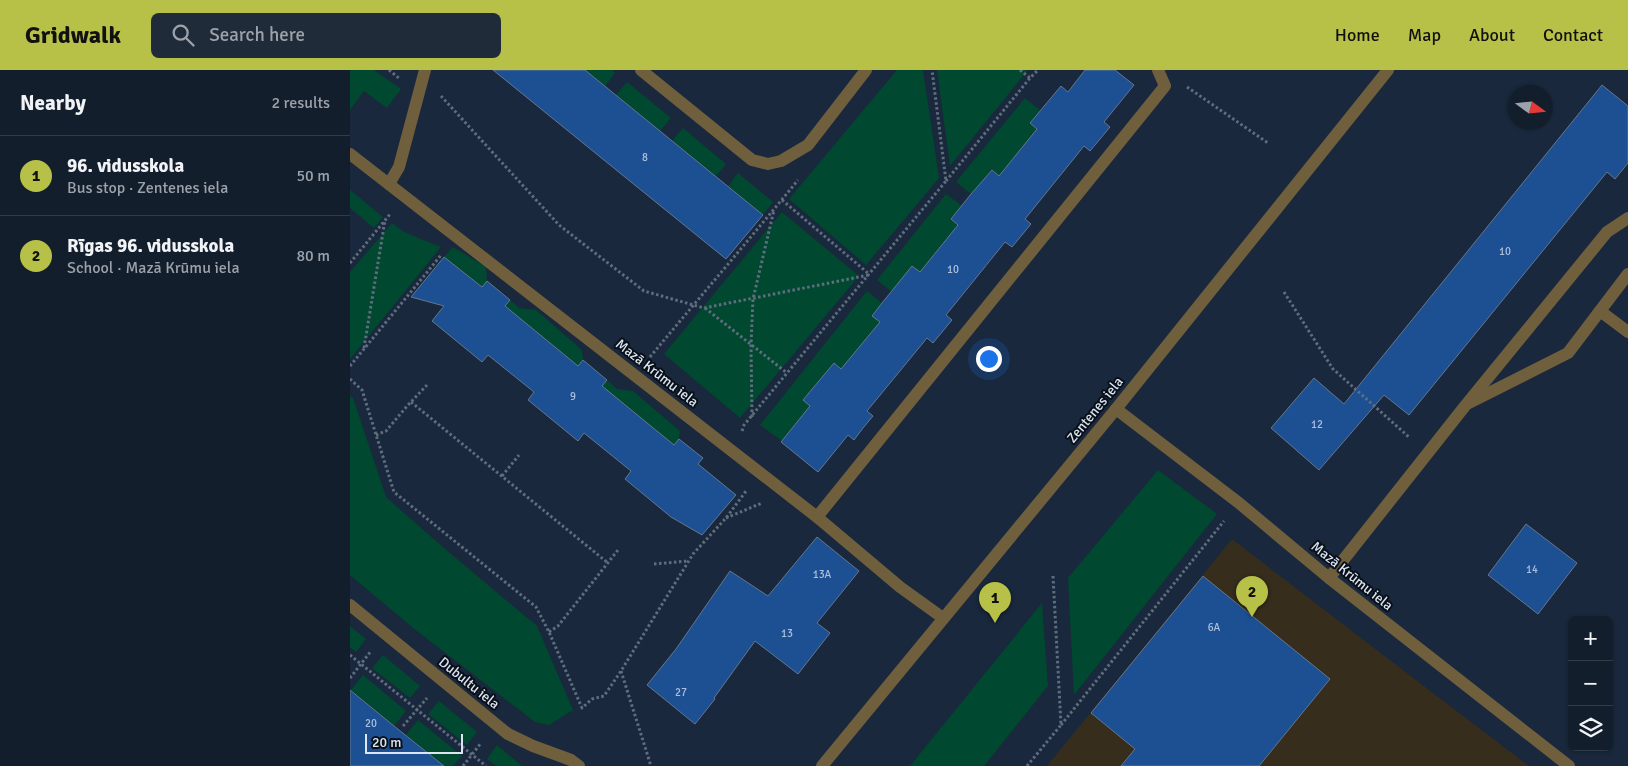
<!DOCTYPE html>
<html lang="en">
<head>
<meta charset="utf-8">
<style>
	:root { --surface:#131e2d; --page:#202b39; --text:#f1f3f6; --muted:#9da2aa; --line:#323c49; --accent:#b8c147 }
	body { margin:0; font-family:Signika,sans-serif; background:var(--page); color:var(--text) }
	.controls { position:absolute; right:15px; bottom:15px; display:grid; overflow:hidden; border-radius:8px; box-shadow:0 1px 4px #0004 }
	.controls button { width:45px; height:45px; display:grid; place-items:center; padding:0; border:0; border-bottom:1px solid var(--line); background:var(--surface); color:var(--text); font:25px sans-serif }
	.compass { position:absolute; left:1158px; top:15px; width:45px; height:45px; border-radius:50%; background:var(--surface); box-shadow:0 1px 4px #0004; rotate:105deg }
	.scale { position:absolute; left:15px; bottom:12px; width:98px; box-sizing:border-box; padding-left:5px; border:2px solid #dce6f3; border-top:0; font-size:14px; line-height:18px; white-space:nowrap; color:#dce6f3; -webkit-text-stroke:4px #0a1019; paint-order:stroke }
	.you { position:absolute; left:638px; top:288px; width:18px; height:18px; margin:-12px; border:4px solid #fff; border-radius:50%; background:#1a73e8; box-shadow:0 0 0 8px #1a73e833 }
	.badge { display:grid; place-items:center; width:32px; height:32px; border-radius:50%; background:var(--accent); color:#111; font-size:16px; font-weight:700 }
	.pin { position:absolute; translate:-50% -41px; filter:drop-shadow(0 1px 2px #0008) }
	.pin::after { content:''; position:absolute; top:26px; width:18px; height:15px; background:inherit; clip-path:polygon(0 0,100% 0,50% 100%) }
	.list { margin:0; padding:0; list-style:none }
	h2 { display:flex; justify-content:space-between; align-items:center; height:65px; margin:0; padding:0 20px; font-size:21px }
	h2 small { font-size:16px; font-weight:400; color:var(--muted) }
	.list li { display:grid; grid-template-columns:32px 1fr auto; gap:15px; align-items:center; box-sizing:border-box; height:80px; padding:0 20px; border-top:1px solid var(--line) }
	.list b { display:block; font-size:19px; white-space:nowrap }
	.list p { margin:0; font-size:16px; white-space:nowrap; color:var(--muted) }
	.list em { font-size:16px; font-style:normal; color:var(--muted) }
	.icon { flex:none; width:28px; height:28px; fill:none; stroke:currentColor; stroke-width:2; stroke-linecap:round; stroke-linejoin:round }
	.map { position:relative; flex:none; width:1278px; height:696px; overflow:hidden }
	header { display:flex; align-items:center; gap:30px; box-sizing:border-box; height:70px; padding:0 25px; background:var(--accent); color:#111 }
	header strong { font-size:24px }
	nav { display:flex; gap:28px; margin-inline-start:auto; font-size:18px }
	.search { width:350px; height:45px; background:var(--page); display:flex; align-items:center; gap:12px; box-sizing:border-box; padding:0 18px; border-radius:8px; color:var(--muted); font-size:19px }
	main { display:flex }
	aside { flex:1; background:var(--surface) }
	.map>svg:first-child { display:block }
</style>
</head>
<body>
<header>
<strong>Gridwalk</strong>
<div class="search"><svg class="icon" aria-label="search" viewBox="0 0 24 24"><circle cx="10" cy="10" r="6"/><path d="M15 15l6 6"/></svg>Search here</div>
<nav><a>Home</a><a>Map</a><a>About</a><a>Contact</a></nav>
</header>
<main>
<aside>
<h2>Nearby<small>2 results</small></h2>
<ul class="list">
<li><span class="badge">1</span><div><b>96. vidusskola</b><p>Bus stop · Zentenes iela</p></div><em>50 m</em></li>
<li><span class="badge">2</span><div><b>Rīgas 96. vidusskola</b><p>School · Mazā Krūmu iela</p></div><em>80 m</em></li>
</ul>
</aside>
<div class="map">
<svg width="1278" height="696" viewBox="0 0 1278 696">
	<rect width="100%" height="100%" fill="#19283c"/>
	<path fill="#362d1d" d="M882,469L1079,620L1179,696H697Z"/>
	<g fill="#00482f">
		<path d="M0,0H24L51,19L37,38L14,21L0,40Z"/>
		<path d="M235,0H262L265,3L255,16Z"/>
		<path d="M547,0H573L589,108L516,195L439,129Z"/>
		<path d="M587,0H678L600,96Z"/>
		<path d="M277,12L321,48L310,61L266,25Z"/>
		<path d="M675,28L690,40L680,53L687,59L649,106L641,100L621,124L606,112Z"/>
		<path d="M333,58L376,94L366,106L322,71Z"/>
		<path d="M388,103L423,132L413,145L378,116Z"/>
		<path d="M0,120L33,147L24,158L0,138Z"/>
		<path d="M596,124L612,136L601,149L608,155L570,202L562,196L542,222L527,210Z"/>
		<path d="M432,142L509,206L390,348L314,284Z"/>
		<path d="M42,153L54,162L91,177L0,289V202Z"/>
		<path d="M103,177L136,197L137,211L132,217L94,187Z"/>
		<path d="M517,221L532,233L522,246L530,252L491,299L484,293L453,330L461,336L432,371L410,355Z"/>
		<path d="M160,230L169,238L186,240L232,280L233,290L228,296L155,237Z"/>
		<path d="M257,310L267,319L283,321L330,361L329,369L324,375L252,316Z"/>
		<path d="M0,326L3,328L36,427L95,479L187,556L223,640L199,655L185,652L63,558L0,505Z"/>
		<path d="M808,400L867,444L724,625L718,508Z"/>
		<path d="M692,533L698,616L634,696H560Z"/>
		<path d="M0,556L16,569L6,582L0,577Z"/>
		<path d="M33,585L70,616L60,628L22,598Z"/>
		<path d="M13,605L56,641L44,656L1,620Z"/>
		<path d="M89,631L127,662L117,675L78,644Z"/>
		<path d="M68,650L112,686L103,696H94L56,665Z"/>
		<path d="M147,675L172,696H146L137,689Z"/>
	</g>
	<g fill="#1d5093" stroke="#65768e">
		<path d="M143,0H235L413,145L376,189Z"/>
		<path d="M735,0H765L784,15L754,52L760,57L740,81L734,76L675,149L681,154L662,177L655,172L596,245L602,250L583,273L577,268L517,341L523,346L513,358L504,370L498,365L468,402L431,372L460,336L453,330L484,293L491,299L530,252L522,246L532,233L562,196L570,202L608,155L601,149L621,124L642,100L649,106L687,59L680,53L711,16L718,22Z"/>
		<path d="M1252,15L1278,36V93L1265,109L1257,102L1059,345L1034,325L969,400L921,358L964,308L994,334Z"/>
		<path d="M94,187L132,217L137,211L160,230L155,236L228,296L233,290L257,310L252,316L324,375L329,369L353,388L348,394L386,425L352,465L321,447L275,409L281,401L234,363L228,371L178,330L184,322L138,285L132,292L82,251L94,236L61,227Z"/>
		<path d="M1176,454L1227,493L1188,544L1138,505Z"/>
		<path d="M467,467L509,501L467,553L480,563L448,604L405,571L364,628L365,629L345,654L297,615L326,579L380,501L418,526Z"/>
		<path d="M853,506L980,609L909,696H771L785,679L741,643Z"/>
		<path d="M0,620L44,656L94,696H0Z"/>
	</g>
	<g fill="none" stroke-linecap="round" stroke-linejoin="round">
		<g stroke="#5f6d7e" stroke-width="3" stroke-dasharray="2.5 2.5" stroke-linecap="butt">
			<path d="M39,0L50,9"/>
			<path d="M670,0L680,8L688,0"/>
			<path d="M837,17L918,73"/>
			<path d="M91,26L209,155L294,221L354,238L519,205"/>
			<path d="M596,111L680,8"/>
			<path d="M432,130L519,204"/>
			<path d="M0,193L41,143"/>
			<path d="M934,222L983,299L1060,368"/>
			<path d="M355,238L437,303"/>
			<path d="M14,278L35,150"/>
			<path d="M300,287C349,228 399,170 448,110"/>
			<path d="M0,296L92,184"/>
			<path d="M0,309L12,320L44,422L186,537L199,562L232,638L242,629L254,626L271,601L343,484L376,448L396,421"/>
			<path d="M61,332L258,493"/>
			<path d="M402,347L401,275L403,229L424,140"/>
			<path d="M392,361L394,355L596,111L582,0"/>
			<path d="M26,365L36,361L58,335L77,315"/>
			<path d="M152,406L169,385"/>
			<path d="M376,448L412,433"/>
			<path d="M304,494L338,491"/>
			<path d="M199,562L208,556L268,480"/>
			<path d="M0,585L136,696"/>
			<path d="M271,601L301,696"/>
			<path d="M0,608L21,581"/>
			<path d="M711,655L874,451"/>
			<path d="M53,656L77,628"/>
			<path d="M113,696L131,673"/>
			<path d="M677,696L711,655L703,506"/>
		</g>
		<g stroke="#705f3c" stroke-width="12">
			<path d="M291,0L402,90L418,94L431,91L458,75L516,0"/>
			<path d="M0,84L467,447L550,517L593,548"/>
			<path d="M39,114L49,97L75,0"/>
			<path d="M1250,241L1278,262"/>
			<path d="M1119,333L1218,283L1278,204"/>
			<path d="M766,339L889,433L979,508L1219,696"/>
			<path d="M467,447L815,16L808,0"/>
			<path d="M979,508L1115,336L1257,162L1278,148"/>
			<path d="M0,535L158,664L183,676L221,690L229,696"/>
		</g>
		<path stroke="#705f3c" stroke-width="12" d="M472,696L766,339L1038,0"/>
	</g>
	<g text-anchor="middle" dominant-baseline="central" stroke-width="4" stroke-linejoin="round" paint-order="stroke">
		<g font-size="11" fill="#acc0db">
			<text x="295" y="87">8</text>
			<text x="1155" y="181">10</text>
			<text x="603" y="199">10</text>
			<text x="223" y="326">9</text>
			<text x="967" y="354">12</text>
			<text x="1182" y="499">14</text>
			<text x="472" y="504">13A</text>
			<text x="864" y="557">6A</text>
			<text x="437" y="563">13</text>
			<text x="331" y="622">27</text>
			<text x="21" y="653">20</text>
		</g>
		<g font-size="14" fill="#dce6f3" stroke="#0a1019">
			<text transform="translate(307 303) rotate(38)">Mazā Krūmu iela</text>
			<text transform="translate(745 340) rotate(-51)">Zentenes iela</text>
			<text transform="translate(1002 506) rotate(39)">Mazā Krūmu iela</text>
			<text transform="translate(119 613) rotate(39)">Dubultu iela</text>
		</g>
	</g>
</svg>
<div class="controls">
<button>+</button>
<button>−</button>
<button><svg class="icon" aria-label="layers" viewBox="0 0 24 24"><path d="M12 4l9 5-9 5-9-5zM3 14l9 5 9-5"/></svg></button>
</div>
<svg class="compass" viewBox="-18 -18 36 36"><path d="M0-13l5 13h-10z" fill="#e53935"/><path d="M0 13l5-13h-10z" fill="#9da2aa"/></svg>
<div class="scale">20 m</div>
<div class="you"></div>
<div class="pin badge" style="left:645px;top:553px">1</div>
<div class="pin badge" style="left:902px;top:547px">2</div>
</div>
</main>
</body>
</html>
